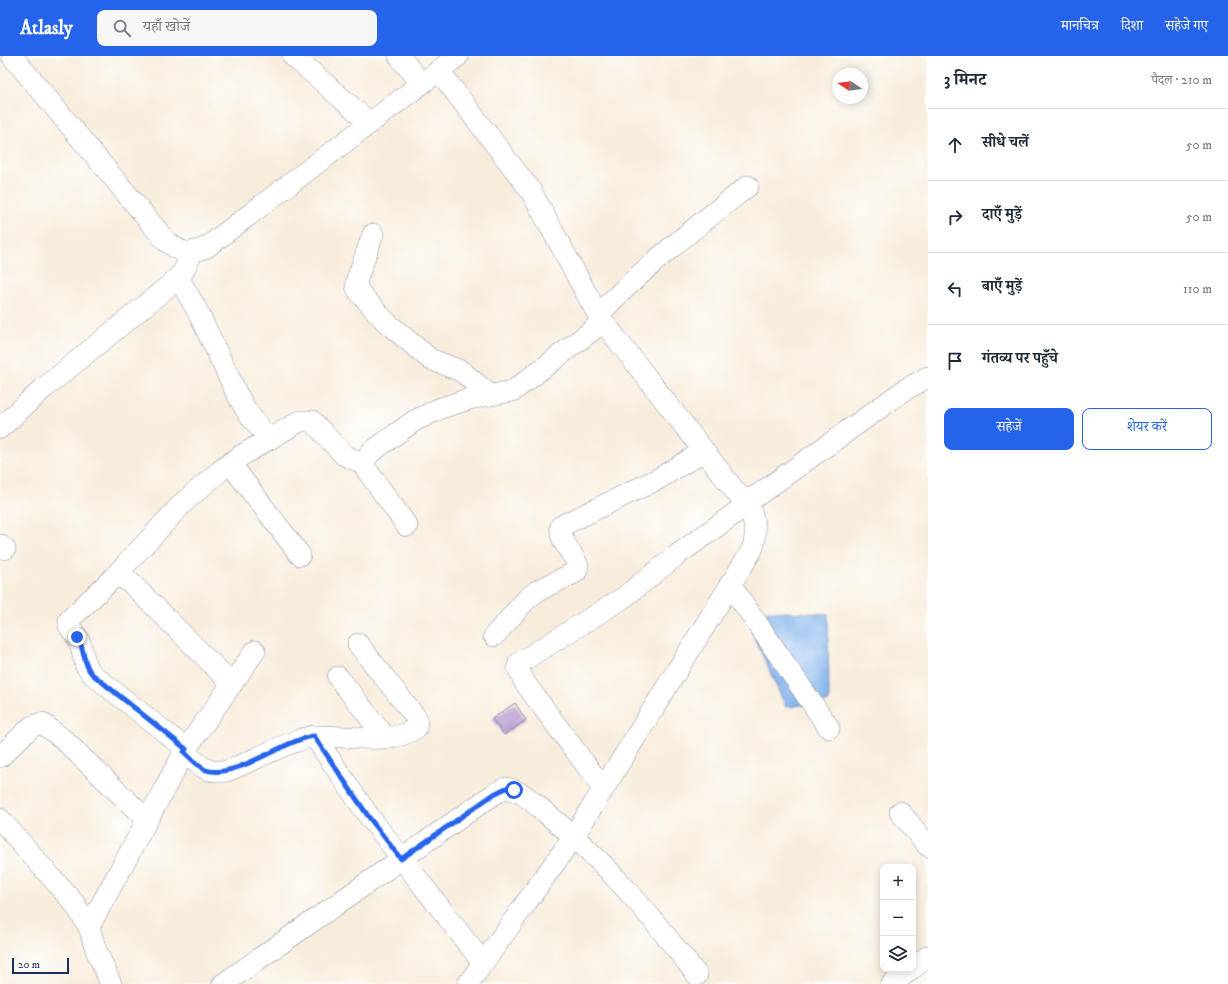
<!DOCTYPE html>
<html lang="hi">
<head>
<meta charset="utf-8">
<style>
	:root { --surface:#fff; --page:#f6f6f7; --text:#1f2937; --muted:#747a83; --line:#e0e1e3; --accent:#2563eb }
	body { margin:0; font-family:"IM FELL DW Pica","Noto Serif Devanagari",serif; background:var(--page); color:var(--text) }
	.controls { position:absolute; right:12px; bottom:12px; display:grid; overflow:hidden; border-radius:8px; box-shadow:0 2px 10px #0003 }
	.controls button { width:36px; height:36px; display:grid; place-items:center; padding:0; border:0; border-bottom:1px solid var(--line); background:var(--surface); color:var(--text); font:20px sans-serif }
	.compass { position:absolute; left:832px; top:12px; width:36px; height:36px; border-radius:50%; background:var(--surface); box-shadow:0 2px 10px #0003; rotate:283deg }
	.scale { position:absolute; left:12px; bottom:10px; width:57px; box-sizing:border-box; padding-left:4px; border:2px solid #1b2f5e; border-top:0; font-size:11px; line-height:14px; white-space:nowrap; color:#1b2f5e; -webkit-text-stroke:3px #fff; paint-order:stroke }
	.stop { position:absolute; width:12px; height:12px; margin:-9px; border:3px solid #2563eb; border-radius:50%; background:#fff }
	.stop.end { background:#2563eb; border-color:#fff; box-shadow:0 1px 4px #0008 }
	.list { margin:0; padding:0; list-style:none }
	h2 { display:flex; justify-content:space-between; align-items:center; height:52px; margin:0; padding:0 16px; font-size:17px }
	h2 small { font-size:13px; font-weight:400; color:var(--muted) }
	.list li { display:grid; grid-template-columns:26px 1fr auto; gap:12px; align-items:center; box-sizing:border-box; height:72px; padding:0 16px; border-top:1px solid var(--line) }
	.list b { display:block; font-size:15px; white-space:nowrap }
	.list em { font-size:13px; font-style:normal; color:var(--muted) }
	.actions { display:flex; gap:8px; padding:12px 16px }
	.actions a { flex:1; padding:9px 0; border:1px solid var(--accent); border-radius:8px; text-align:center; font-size:14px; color:var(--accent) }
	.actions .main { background:var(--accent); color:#fff }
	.icon { flex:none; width:22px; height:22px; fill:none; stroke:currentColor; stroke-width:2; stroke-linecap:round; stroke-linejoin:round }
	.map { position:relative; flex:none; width:928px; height:928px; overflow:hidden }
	header { display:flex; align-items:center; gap:24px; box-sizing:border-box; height:56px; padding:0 20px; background:var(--accent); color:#fff }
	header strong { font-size:19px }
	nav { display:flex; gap:22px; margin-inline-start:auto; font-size:14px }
	.search { width:280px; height:36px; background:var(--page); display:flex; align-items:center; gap:10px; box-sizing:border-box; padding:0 14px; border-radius:8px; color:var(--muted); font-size:15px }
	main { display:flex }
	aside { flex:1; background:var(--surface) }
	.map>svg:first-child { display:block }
</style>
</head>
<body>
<header>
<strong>Atlasly</strong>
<div class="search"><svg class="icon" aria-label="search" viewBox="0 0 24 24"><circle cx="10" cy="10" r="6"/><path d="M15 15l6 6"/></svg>यहाँ खोजें</div>
<nav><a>मानचित्र</a><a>दिशा</a><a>सहेजे गए</a></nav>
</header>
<main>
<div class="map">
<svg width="928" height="928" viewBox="0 0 928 928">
	<rect width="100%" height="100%" fill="#fff"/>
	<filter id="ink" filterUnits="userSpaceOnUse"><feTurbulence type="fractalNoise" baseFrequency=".025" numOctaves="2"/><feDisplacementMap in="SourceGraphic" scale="8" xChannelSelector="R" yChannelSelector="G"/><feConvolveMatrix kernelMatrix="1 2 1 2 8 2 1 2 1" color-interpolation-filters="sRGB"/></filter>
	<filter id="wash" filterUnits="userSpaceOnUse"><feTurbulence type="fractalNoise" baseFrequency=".012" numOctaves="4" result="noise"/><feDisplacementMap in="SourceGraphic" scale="16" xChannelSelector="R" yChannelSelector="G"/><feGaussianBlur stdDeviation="0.9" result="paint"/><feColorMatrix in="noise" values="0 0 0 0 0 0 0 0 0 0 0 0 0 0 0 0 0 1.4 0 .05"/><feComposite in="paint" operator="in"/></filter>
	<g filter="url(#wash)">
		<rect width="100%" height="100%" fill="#f8eddc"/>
		<path fill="#80b0eb" stroke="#4e70a4" d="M767,555L828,558L829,646L786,651L755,583Z"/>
		<g id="blocks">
			<path fill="#b699cf" d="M515,647L526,664L504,679L492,663Z"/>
		</g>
	</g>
	<g filter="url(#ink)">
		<use href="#blocks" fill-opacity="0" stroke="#8a8e9d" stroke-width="1"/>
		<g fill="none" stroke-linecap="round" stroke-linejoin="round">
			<defs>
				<g id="minor">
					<path d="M12,0L165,184C182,198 187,199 207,191L458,0"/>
					<path d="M293,0L370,67"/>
					<path d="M399,0L422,28"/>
					<path d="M439,15L531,135L598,259L739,440L747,443L755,441L906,333L928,321"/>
					<path d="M373,178L357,223L356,230L359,236L386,266L430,303L461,315L490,339"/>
					<path d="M178,221L198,256L237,338L247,356L269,383"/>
					<path d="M598,259C644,211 696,171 748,130"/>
					<path d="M0,372L44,332L170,229L183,216L192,197"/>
					<path d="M230,407L300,499"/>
					<path d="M407,470L366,413C363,406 366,403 370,397L414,365L441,352L469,343L513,335L603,266"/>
					<path d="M0,489L5,493"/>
					<path d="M115,520L184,446L220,415L242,399L300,365H312L344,399L364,408"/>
					<path d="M730,528L829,672"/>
					<path d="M494,580L527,543L537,535L576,516L578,510C574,497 558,485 561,470L658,423L704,395"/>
					<path d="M338,621L385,681"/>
					<path d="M314,680L368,759L482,906"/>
					<path d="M186,693L92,618L86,610L79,584L69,570V564L115,520H119L131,527L232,628"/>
					<path d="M184,696C200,710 205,717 227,715C248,707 297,681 316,680C345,679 392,690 416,672L417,663L358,588"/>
					<path d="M0,701L32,670L42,667L64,684L147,764"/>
					<path d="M603,732L525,627L518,612L519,607L623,542L677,499L748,448"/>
					<path d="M900,756L928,790"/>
					<path d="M0,763L74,847L89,871L96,894L111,928"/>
					<path d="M89,871L186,693L255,595"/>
					<path d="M913,912L928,900"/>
					<path d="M223,928L494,738L506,732C523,735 535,748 547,758C607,806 650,859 697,919"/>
					<path d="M468,928L574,780L752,494C759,476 753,461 747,443"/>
					<path d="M892,928L911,913"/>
				</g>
			</defs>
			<use href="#minor" stroke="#8a8e9d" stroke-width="22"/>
			<use href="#minor" stroke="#fff" stroke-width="21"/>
		</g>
	</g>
	<g fill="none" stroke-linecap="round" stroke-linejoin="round" filter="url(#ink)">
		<path stroke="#2563eb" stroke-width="5" d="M77,581C85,592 82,607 92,618L186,693L184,696C191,702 198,711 206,714C235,724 283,684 314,680L368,760L401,803L494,738L506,732L514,734"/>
	</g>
</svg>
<div class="controls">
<button>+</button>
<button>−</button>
<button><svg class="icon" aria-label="layers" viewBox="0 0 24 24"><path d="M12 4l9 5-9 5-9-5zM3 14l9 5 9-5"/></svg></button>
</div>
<svg class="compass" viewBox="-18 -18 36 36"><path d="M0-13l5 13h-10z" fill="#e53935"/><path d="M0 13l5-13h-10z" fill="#747a83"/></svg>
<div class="scale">20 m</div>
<div class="stop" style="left:514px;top:734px"></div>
<div class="stop end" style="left:77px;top:581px"></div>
</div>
<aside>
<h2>3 मिनट<small>पैदल · 210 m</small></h2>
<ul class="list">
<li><svg class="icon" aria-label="ahead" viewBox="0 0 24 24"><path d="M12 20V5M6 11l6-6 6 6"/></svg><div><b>सीधे चलें</b></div><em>50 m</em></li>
<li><svg class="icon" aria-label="right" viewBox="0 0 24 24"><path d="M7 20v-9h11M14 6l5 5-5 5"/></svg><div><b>दाएँ मुड़ें</b></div><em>50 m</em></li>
<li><svg class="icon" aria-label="left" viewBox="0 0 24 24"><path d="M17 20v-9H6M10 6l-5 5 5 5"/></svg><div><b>बाएँ मुड़ें</b></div><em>110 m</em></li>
<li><svg class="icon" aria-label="arrive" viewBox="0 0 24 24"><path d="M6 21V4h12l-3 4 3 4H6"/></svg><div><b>गंतव्य पर पहुँचे</b></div></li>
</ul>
<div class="actions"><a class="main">सहेजें</a><a>शेयर करें</a></div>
</aside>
</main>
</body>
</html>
